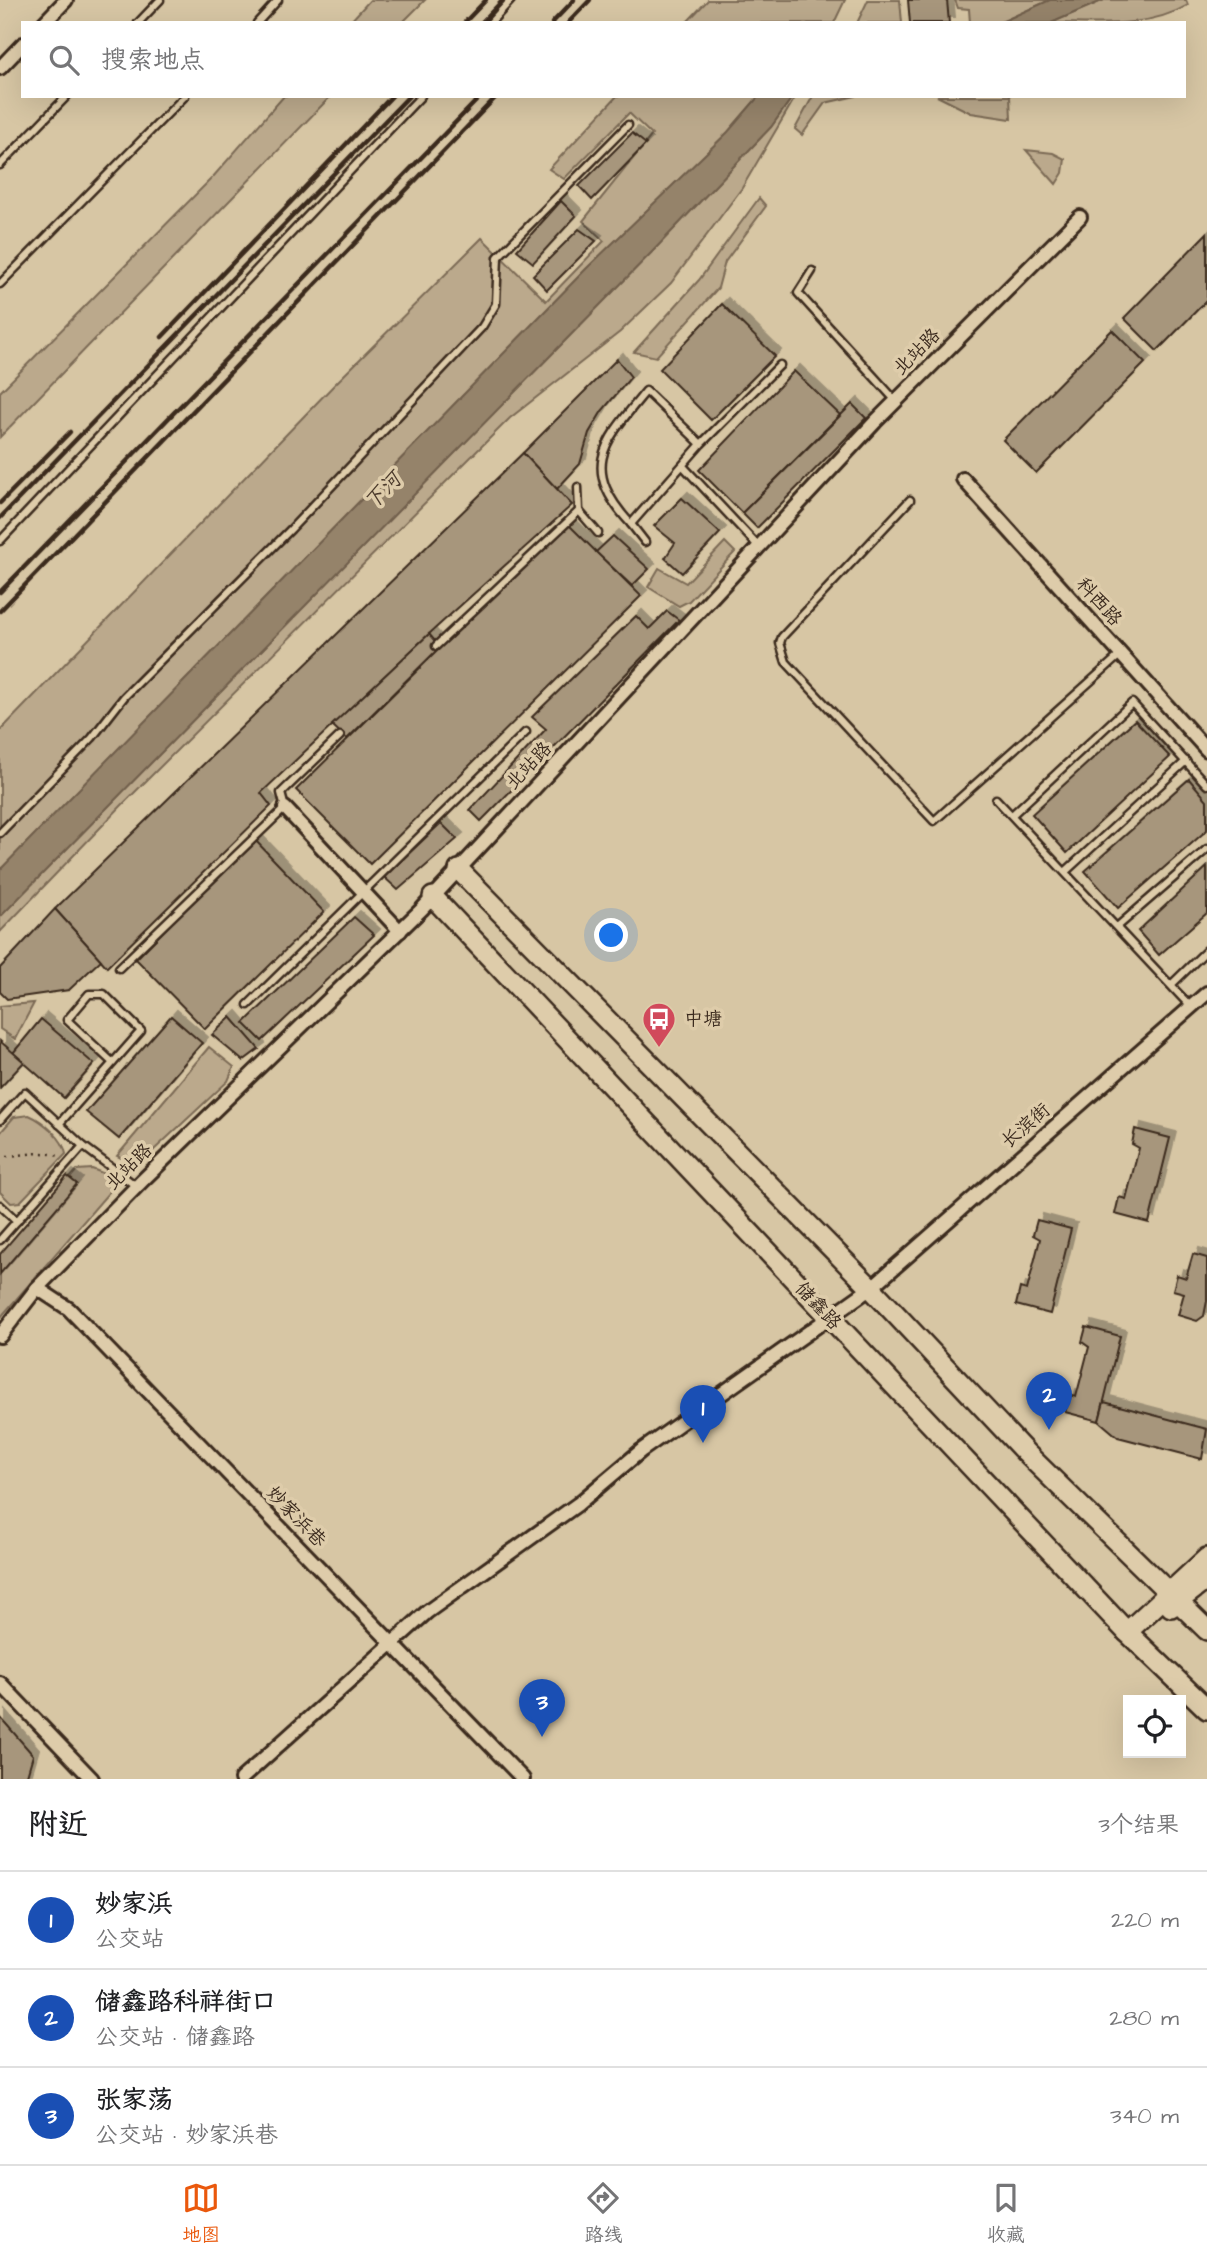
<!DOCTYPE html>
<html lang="zh">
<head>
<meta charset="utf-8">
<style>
	:root { --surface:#fff; --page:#f2f2f2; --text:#202124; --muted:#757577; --line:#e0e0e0; --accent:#ea580c }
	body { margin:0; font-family:"Architects Daughter","LXGW WenKai TC",sans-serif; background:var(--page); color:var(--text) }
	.controls { position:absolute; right:21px; bottom:21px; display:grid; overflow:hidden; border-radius:0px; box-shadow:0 7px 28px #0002 }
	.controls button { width:63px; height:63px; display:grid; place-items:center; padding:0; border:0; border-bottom:2px solid var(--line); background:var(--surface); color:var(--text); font:35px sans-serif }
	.you { position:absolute; left:612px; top:936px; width:24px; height:24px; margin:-18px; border:5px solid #fff; border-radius:50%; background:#1a73e8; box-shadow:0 0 0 10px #1a73e833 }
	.badge { display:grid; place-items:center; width:46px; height:46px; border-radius:50%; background:var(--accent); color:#fff; font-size:23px; font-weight:700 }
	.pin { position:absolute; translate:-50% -58px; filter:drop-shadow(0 2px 4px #0008) }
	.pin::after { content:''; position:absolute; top:37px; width:24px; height:21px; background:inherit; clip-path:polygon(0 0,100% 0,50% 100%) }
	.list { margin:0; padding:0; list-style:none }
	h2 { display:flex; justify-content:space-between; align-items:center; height:91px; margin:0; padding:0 28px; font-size:30px }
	h2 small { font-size:23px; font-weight:400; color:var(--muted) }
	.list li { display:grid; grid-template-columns:46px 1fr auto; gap:21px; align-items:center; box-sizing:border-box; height:98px; padding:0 28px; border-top:2px solid var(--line) }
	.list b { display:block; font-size:26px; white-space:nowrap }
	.list p { margin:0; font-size:23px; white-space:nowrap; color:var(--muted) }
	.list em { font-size:23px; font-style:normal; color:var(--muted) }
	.icon { flex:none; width:38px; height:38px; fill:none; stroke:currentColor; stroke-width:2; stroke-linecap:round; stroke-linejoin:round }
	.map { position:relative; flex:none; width:1207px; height:1779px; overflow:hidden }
	.search { position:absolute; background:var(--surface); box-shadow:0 7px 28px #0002; left:21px; right:21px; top:21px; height:77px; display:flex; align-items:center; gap:18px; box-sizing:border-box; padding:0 24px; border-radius:0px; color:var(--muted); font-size:26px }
	.sheet { height:385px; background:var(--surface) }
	nav { display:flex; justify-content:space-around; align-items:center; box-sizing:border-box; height:98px; border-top:2px solid var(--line); background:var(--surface); font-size:19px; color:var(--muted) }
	nav a { display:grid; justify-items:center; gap:4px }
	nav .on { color:var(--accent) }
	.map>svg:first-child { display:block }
</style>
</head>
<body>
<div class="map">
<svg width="1207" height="1779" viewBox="0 0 1207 1779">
	<defs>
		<filter id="shadow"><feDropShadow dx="6" dy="-6" stdDeviation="0" flood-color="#0004"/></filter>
	</defs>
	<rect width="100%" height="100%" fill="#d7c6a4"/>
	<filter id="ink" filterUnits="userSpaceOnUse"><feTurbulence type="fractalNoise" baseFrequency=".0143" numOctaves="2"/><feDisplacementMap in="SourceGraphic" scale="14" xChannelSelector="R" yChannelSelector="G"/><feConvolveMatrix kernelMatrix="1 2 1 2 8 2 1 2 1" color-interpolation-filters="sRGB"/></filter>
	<g filter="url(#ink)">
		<g fill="#bba98c" stroke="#7b6a55" stroke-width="2">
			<path d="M370,0H425L402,23H349Z"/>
			<path d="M708,0H845L834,23H686Z"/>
			<path d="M868,0H900L902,23H857Z"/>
			<path d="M955,0H1050L999,23H970L969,9L958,8Z"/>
			<path d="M1104,0H1186L1188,5C1147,29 1096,23 1051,23Z"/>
			<path d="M284,96H331L0,437V392L212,178Z"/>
			<path d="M617,96H759L728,132L586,269L0,870V731L335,384L482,238L546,301L604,241L583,221L652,135L629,113L564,179L549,169Z"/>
			<path d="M793,96H796L742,188L671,283L620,332L510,418L125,802L0,932V917L652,252L771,127Z"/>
			<path d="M813,96H856L825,103L802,135L795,129Z"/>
			<path d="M937,96H1010L1011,119L971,113Z"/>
			<path d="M1026,150L1053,153L1065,159L1063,173L1056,184Z"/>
			<path d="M759,198L766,206L725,262L718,288L656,357L634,352L699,280Z"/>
			<path d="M725,542L735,552L689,601L679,606L648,587L659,568L686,583Z"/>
			<path d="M34,1003L15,1039L0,1029V1006Z"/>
			<path d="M209,1047L234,1067L228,1081L140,1163H131L117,1156Z"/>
			<path d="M29,1115C43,1121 64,1139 66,1154L20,1202L11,1203L0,1192V1133L14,1117Z"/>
			<path d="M92,1169L105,1174L110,1191L0,1318V1257L77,1170Z"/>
		</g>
		<g fill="#95836b" stroke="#715f4c" stroke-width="2">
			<path d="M1050,0H1104L1051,23H999Z"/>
			<path d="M759,96H793L771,127L652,252L0,917V870L586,269L728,132Z"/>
		</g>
		<g fill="#a7967b" stroke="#3b2a1e" stroke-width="2" filter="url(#shadow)">
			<path d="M908,0H947L949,23H910Z"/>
			<path d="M632,133L646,144L592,200L579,186Z"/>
			<path d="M561,201L576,216L533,263L517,250Z"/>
			<path d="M579,229L596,241L547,290L533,275Z"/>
			<path d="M1207,233V300L1157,351L1124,318Z"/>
			<path d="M722,304L775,356L711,420L660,369Z"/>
			<path d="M1112,330L1145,363L1036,473L1003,440Z"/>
			<path d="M617,359L631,377L602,411L589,433L580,464L557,489L523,453Z"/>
			<path d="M794,371L840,415L742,513L699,470Z"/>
			<path d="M852,404L866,418L757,528L742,513Z"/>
			<path d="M523,453L572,505L429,634L261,793L271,806L107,967L55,909Z"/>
			<path d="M682,498L720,533L682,573L665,558L675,543L654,526Z"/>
			<path d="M567,523L641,596L370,864L296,790Z"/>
			<path d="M613,536L649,569L632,586L596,552Z"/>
			<path d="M667,611L679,620L481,821L470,810L546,729L532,717L636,616L649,629Z"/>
			<path d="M429,634L440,647L347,739L332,725Z"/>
			<path d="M1135,720L1170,757L1067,853L1032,814Z"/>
			<path d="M1189,779L1207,800V830L1118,908L1085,871Z"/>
			<path d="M441,823L457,839L398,890L384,877Z"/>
			<path d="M254,839L324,912L205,1029L136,959Z"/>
			<path d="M1207,867V913L1159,955L1138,931Z"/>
			<path d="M55,909L101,960L69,990L7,999L0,992V968Z"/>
			<path d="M354,917L374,935L262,1041L244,1023Z"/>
			<path d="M171,1016L202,1043L119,1139L86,1112Z"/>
			<path d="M231,1017L259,1049L243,1061L212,1035Z"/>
			<path d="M41,1019L94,1064L64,1098L13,1053Z"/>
			<path d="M0,1041L24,1062L0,1088Z"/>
			<path d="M1135,1129L1170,1138L1149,1223L1115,1214L1119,1197L1126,1199L1139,1148L1132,1144Z"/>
			<path d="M67,1176L77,1184L0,1274V1254Z"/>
			<path d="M1037,1220L1071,1229L1050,1314L1016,1305L1020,1288L1027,1290L1040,1239L1033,1235Z"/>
			<path d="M1193,1254L1207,1258V1301L1204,1316L1197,1321L1178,1315L1184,1293L1173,1290L1177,1275L1186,1278Z"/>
			<path d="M1086,1327L1120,1336L1099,1421L1065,1412L1070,1395L1076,1397L1089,1347L1082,1342Z"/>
			<path d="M1104,1402L1207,1429L1202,1459L1118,1437L1099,1421Z"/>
			<path d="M0,1717L33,1755L26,1779H0Z"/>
		</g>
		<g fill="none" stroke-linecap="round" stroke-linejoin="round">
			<defs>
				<g id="lane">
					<path d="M138,23L160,0"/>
					<path d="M257,23L278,0"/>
					<path d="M490,23L511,0"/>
					<path d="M0,165L67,96"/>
					<path d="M812,271L798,293L896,401"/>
					<path d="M0,284L185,96"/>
					<path d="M701,444L646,391C605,441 578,467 631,524L701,444L780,365"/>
					<path d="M683,466L758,546"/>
					<path d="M910,500L782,637L780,643L786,662L934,821L1120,655"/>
					<path d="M579,511L598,533"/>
					<path d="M631,524L645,542"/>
					<path d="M0,541L421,96"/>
					<path d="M436,646L579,511L578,487"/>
					<path d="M996,799L1191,1007"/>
					<path d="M1012,815L1132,703L1207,785"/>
					<path d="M0,833L92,738L124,697L291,529L482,327L496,304L498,257L628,125"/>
					<path d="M1065,872L1186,761"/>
					<path d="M1117,927L1207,849"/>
					<path d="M119,968L285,808L281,793L340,736"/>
					<path d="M1171,985L1207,950"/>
					<path d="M248,1005L526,732"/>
					<path d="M0,1120L25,1092L83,1146L136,1186"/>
					<path d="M59,1124L141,1031L104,994H89L67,1020L113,1063"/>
					<path d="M0,1205L17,1221"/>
					<path d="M0,1240L83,1146"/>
				</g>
				<g id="street">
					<path d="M44,23L66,0"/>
					<path d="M0,68L23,44"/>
					<path d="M963,479L1207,750"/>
					<path d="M285,808L400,931"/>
					<path d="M37,1288L69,1309L523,1779"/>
					<path d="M0,1336L37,1288L143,1180L422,909L875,422L1080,217"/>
					<path d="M0,1683L92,1779"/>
					<path d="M241,1779L427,1612L578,1504L642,1450L871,1288L1207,993"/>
				</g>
				<g id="secondary">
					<path d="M459,870L871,1288L1026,1453L1207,1630"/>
					<path d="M433,897L1127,1632L1207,1709"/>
					<path d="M1171,1607L1207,1579"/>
					<path d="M1127,1632L1207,1558"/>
				</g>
			</defs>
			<use href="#lane" stroke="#3b2a1e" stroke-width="11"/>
			<use href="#street" stroke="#3b2a1e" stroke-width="18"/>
			<use href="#secondary" stroke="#3b2a1e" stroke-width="24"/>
			<path stroke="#3b2a1e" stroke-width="2.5" stroke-dasharray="2 5" stroke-linecap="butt" d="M0,1156C20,1157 40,1149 58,1156"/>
			<use href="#lane" stroke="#deccaa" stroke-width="6"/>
			<use href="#street" stroke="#deccaa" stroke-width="12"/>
			<use href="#secondary" stroke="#deccaa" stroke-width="19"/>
			<g stroke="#3b2a1e" stroke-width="4.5">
				<path d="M464,23L486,0"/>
				<path d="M481,23L503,0"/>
				<path d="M552,23L574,0"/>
				<path d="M568,23L590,0"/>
				<path d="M162,337L392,96"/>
				<path d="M0,503L70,432"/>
				<path d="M0,518L409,96"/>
				<path d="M0,592L481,96"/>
				<path d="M0,611L497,96"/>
			</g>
		</g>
	</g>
	<defs>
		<symbol id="bus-pin" viewBox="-11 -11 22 30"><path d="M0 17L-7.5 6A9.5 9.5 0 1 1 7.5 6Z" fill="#d1495b" stroke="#deccaa"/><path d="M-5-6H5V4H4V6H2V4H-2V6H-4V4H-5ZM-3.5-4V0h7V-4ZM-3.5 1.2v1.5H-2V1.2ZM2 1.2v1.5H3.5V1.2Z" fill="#fff"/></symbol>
	</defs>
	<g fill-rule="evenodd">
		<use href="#bus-pin" x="640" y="1000" width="38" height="52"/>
	</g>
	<g text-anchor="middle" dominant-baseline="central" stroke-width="7" stroke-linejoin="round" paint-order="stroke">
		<g font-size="19" fill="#3b2a1e" stroke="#deccaa">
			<text transform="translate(917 352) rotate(-45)">北站路</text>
			<text transform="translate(1099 602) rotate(48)">科西路</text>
			<text transform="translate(529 766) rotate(-47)">北站路</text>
			<text transform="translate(1026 1126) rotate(-41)">长滨街</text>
			<text transform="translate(129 1167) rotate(-45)">北站路</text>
			<text transform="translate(818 1306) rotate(47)">储鑫路</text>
			<text transform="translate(296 1517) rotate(46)">妙家浜巷</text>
		</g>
		<g font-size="19" fill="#3b2a1e" stroke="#deccaa" text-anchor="start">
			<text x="684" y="1019">中塘</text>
		</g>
		<g font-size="21" font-style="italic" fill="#4d3c2d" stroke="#deccaa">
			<text transform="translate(383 491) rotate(-46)">下河</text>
		</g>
	</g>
</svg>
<div class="controls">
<button><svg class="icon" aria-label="locate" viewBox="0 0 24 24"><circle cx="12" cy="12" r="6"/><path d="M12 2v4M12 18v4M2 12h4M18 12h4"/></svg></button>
</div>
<div class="you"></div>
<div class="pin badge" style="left:703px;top:1443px;background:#1a4fb4">1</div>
<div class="pin badge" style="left:1049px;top:1430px;background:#1a4fb4">2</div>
<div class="pin badge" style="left:542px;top:1737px;background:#1a4fb4">3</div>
<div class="search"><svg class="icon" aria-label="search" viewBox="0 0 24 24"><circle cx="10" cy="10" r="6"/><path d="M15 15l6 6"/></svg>搜索地点</div>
</div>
<section class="sheet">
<h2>附近<small>3个结果</small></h2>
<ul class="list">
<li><span class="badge" style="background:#1a4fb4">1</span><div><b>妙家浜</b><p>公交站</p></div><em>220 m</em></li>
<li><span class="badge" style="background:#1a4fb4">2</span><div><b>储鑫路科祥街口</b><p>公交站 · 储鑫路</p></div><em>280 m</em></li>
<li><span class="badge" style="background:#1a4fb4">3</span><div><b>张家荡</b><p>公交站 · 妙家浜巷</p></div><em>340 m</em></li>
</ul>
</section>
<nav>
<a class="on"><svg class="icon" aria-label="map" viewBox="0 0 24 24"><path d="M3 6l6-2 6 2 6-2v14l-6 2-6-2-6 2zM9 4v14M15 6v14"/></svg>地图</a>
<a><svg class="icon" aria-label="directions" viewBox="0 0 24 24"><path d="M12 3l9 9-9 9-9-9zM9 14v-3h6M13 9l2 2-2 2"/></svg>路线</a>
<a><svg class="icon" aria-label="saved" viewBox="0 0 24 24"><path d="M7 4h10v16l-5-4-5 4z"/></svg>收藏</a>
</nav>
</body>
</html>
